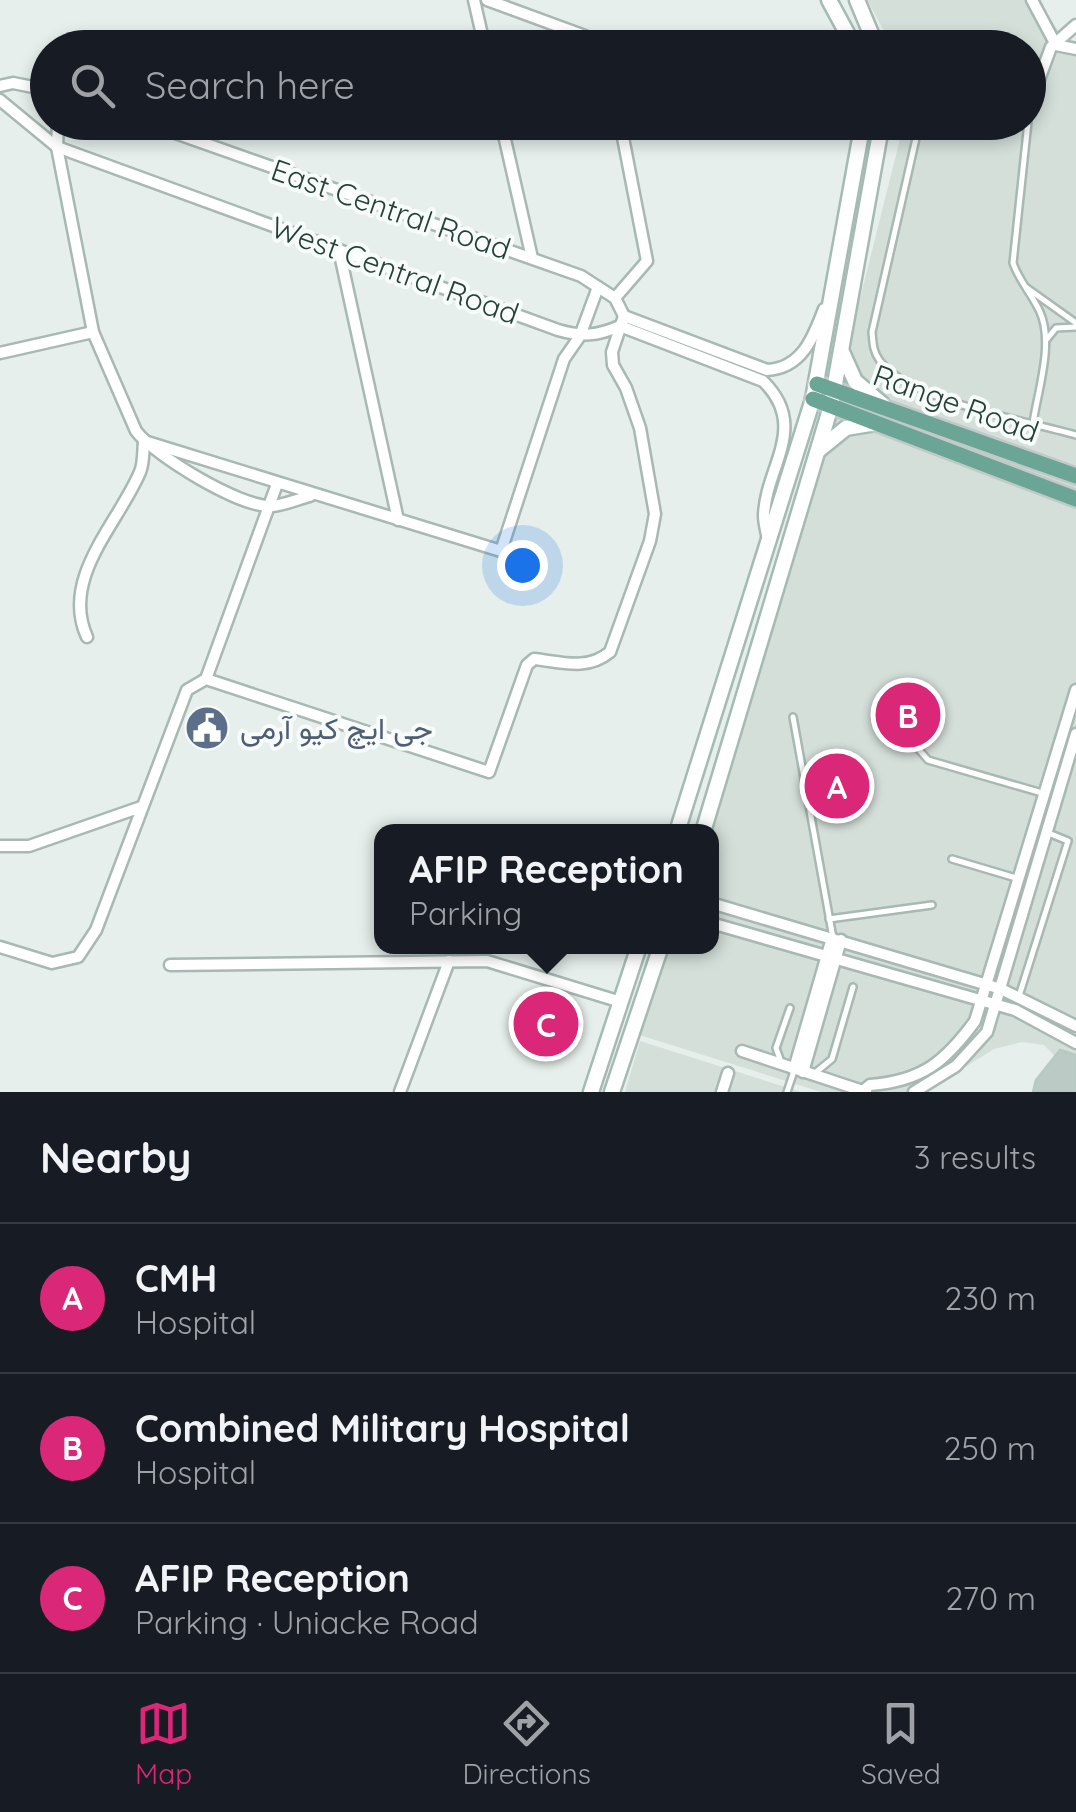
<!DOCTYPE html>
<html lang="en">
<head>
<meta charset="utf-8">
<style>
	:root { --surface:#171b24; --page:#20242c; --text:#f1f3f6; --muted:#9ea1a6; --line:#363941; --accent:#db2777 }
	body { margin:0; font-family:Quicksand,Vazirmatn,sans-serif; background:var(--page); color:var(--text) }
	.you { position:absolute; left:522px; top:565px; width:35px; height:35px; margin:-25px; border:8px solid #fff; border-radius:50%; background:#1a73e8; box-shadow:0 0 0 15px #1a73e833 }
	.badge { display:grid; place-items:center; width:65px; height:65px; border-radius:50%; background:var(--accent); color:#fff; font-size:32px; font-weight:700 }
	.pin { position:absolute; translate:-50% -50%; border:5px solid #fff; box-shadow:0 2px 10px #0006 }
	.popup { position:absolute; left:374px; top:824px; width:345px; height:130px; box-sizing:border-box; display:grid; place-content:center; border-radius:20px; background:var(--surface); filter:drop-shadow(0 2px 8px #0005); font-size:32px; white-space:nowrap; color:var(--muted) }
	.popup b { font-size:38px; color:var(--text) }
	.popup::after { content:''; position:absolute; left:50%; top:100%; margin-left:-20px; border:20px solid transparent; border-top-color:var(--surface) }
	.list { margin:0; padding:0; list-style:none }
	h2 { display:flex; justify-content:space-between; align-items:center; height:130px; margin:0; padding:0 40px; font-size:42px }
	h2 small { font-size:32px; font-weight:400; color:var(--muted) }
	.list li { display:grid; grid-template-columns:65px 1fr auto; gap:30px; align-items:center; box-sizing:border-box; height:150px; padding:0 40px; border-top:2px solid var(--line) }
	.list b { display:block; font-size:38px; white-space:nowrap }
	.list p { margin:0; font-size:32px; white-space:nowrap; color:var(--muted) }
	.list em { font-size:32px; font-style:normal; color:var(--muted) }
	.icon { flex:none; width:55px; height:55px; fill:none; stroke:currentColor; stroke-width:2; stroke-linecap:round; stroke-linejoin:round }
	.map { position:relative; flex:none; width:1076px; height:1092px; overflow:hidden }
	.search { position:absolute; background:var(--surface); box-shadow:0 5px 15px #0003; left:30px; right:30px; top:30px; height:110px; display:flex; align-items:center; gap:25px; box-sizing:border-box; padding:0 35px; border-radius:55px; color:var(--muted); font-size:38px }
	.sheet { height:580px; background:var(--surface) }
	nav { display:flex; justify-content:space-around; align-items:center; box-sizing:border-box; height:140px; border-top:2px solid var(--line); background:var(--surface); font-size:28px; color:var(--muted) }
	nav a { display:grid; justify-items:center; gap:5px }
	nav .on { color:var(--accent) }
	.map>svg:first-child { display:block }
</style>
</head>
<body>
<div class="map">
<svg width="1076" height="1092" viewBox="0 0 1076 1092">
	<rect width="100%" height="100%" fill="#e6efeb"/>
	<g fill="#d4dfda">
		<path d="M867,0H1039L1067,45H1076V1078L1044,1045L1022,1042L994,1049L925,1092H821L633,1033L662,947L711,946V832L700,831L805,518L904,123L1028,122V48L893,47Z"/>
		<path d="M640,1041L801,1092H625Z"/>
	</g>
	<path fill="#bbcac4" stroke="#b8c9c2" stroke-width="2.5" d="M1060,1050L1076,1055V1092H1033L1036,1080Z"/>
	<g fill="none" stroke-linecap="round" stroke-linejoin="round">
		<defs>
			<g id="service">
				<path d="M928,122L920,126L917,134L872,332C873,343 873,352 880,361C910,401 1027,421 1076,435"/>
				<path d="M1028,122L1013,263C1019,281 1032,294 1040,312C1054,343 1038,390 1033,423"/>
				<path d="M1027,288L1076,323"/>
				<path d="M1047,339L1056,328L1076,327"/>
				<path d="M878,703L928,760L1042,793"/>
				<path d="M793,717L833,938"/>
				<path d="M952,859L1016,878"/>
				<path d="M829,919L932,905"/>
				<path d="M1019,996L1068,841L1046,832"/>
				<path d="M781,1062L776,1048L790,1008"/>
				<path d="M815,1073L832,1059L853,987"/>
				<path d="M787,1092L794,1071"/>
			</g>
			<g id="minor">
				<path d="M474,0L485,48"/>
				<path d="M487,0L585,36L592,48"/>
				<path d="M1032,0L1056,45L1076,49"/>
				<path d="M0,86L13,83L48,90"/>
				<path d="M1028,89L1036,88L1051,47L1076,25"/>
				<path d="M0,100L57,147L558,330C582,337 597,336 620,326"/>
				<path d="M58,122L57,147L93,332L136,431C155,456 241,508 272,506C284,505 298,499 310,496"/>
				<path d="M144,122L581,276L615,298L624,316"/>
				<path d="M501,122L532,258"/>
				<path d="M339,250L398,520"/>
				<path d="M615,298L647,261L620,122"/>
				<path d="M624,316L767,370C802,368 813,338 824,309"/>
				<path d="M620,326L763,381C810,427 765,467 764,516C764,524 767,533 768,540"/>
				<path d="M0,353L93,332"/>
				<path d="M144,441L501,551L564,359L580,336L598,287"/>
				<path d="M87,637C60,578 118,524 140,472C144,463 143,451 144,441"/>
				<path d="M206,679L277,484"/>
				<path d="M0,846H29L141,807"/>
				<path d="M711,903L1001,989L1076,1026"/>
				<path d="M711,923L1015,1010L1076,1043"/>
				<path d="M0,947L52,963L78,957L96,930L187,690L206,679L489,772L527,665L534,659C562,662 587,671 610,652L650,541L655,514L640,428L626,388L613,365L612,352L624,316"/>
				<path d="M170,965L487,961L621,1002"/>
				<path d="M742,1051L866,1092"/>
				<path d="M794,1069L832,938"/>
				<path d="M803,1072L841,940"/>
				<path d="M864,1090L870,1085C922,1081 945,1062 975,1021L1076,690"/>
				<path d="M400,1092L449,961"/>
				<path d="M722,1092L728,1073"/>
				<path d="M914,1092L956,1066L987,1032L1076,734"/>
			</g>
			<g id="secondary">
				<path d="M829,0L855,48"/>
				<path d="M857,0L877,48"/>
				<path d="M842,352L855,381L883,405"/>
				<path d="M820,449L846,428L876,423"/>
				<path d="M677,832L813,399L863,122"/>
				<path d="M703,832L831,406L882,122"/>
				<path d="M591,1092L639,946"/>
				<path d="M612,1092L661,946"/>
			</g>
			<g id="primary">
				<path d="M817,384L1076,476"/>
				<path d="M813,399L1076,499"/>
			</g>
		</defs>
		<use href="#service" stroke="#a8b8b2" stroke-width="10"/>
		<use href="#minor" stroke="#a8b8b2" stroke-width="15"/>
		<use href="#secondary" stroke="#a4bbb3" stroke-width="19"/>
		<use href="#primary" stroke="#c2cac8" stroke-width="20"/>
		<use href="#service" stroke="#fff" stroke-width="5"/>
		<use href="#minor" stroke="#fff" stroke-width="10"/>
		<use href="#secondary" stroke="#fff" stroke-width="14"/>
		<use href="#primary" stroke="#6aa596" stroke-width="15"/>
	</g>
	<defs>
		<symbol id="civic-disc" viewBox="-11 -11 22 22"><circle r="9.5" fill="#5c6f8a" stroke="#f7fbf9"/><path d="M-.6-6.5H3V-4.5H.6V-3L4-1V1h2V6H-6V1h2V-1L-.6-3ZM-1.2 2.5V6h2.4V2.5Z" fill="#fff"/></symbol>
	</defs>
	<g fill-rule="evenodd">
		<use href="#civic-disc" x="182" y="703" width="50" height="50"/>
	</g>
	<g text-anchor="middle" dominant-baseline="central" stroke-width="8" stroke-linejoin="round" paint-order="stroke">
		<g font-size="30" fill="#24423a" stroke="#f7fbf9">
			<text transform="translate(391 209) rotate(19)">East Central Road</text>
			<text transform="translate(395 270) rotate(20)">West Central Road</text>
			<text transform="translate(956 403) rotate(20)">Range Road</text>
		</g>
		<g font-size="30" fill="#4e5e75" stroke="#f7fbf9" text-anchor="start">
			<text x="240" y="728">جی ایچ کیو آرمی</text>
		</g>
	</g>
</svg>
<div class="you"></div>
<div class="pin badge" style="left:837px;top:786px">A</div>
<div class="pin badge" style="left:908px;top:715px">B</div>
<div class="pin badge" style="left:546px;top:1024px">C</div>
<div class="popup"><b>AFIP Reception</b>Parking</div>
<div class="search"><svg class="icon" aria-label="search" viewBox="0 0 24 24"><circle cx="10" cy="10" r="6"/><path d="M15 15l6 6"/></svg>Search here</div>
</div>
<section class="sheet">
<h2>Nearby<small>3 results</small></h2>
<ul class="list">
<li><span class="badge">A</span><div><b>CMH</b><p>Hospital</p></div><em>230 m</em></li>
<li><span class="badge">B</span><div><b>Combined Military Hospital</b><p>Hospital</p></div><em>250 m</em></li>
<li><span class="badge">C</span><div><b>AFIP Reception</b><p>Parking · Uniacke Road</p></div><em>270 m</em></li>
</ul>
</section>
<nav>
<a class="on"><svg class="icon" aria-label="map" viewBox="0 0 24 24"><path d="M3 6l6-2 6 2 6-2v14l-6 2-6-2-6 2zM9 4v14M15 6v14"/></svg>Map</a>
<a><svg class="icon" aria-label="directions" viewBox="0 0 24 24"><path d="M12 3l9 9-9 9-9-9zM9 14v-3h6M13 9l2 2-2 2"/></svg>Directions</a>
<a><svg class="icon" aria-label="saved" viewBox="0 0 24 24"><path d="M7 4h10v16l-5-4-5 4z"/></svg>Saved</a>
</nav>
</body>
</html>
